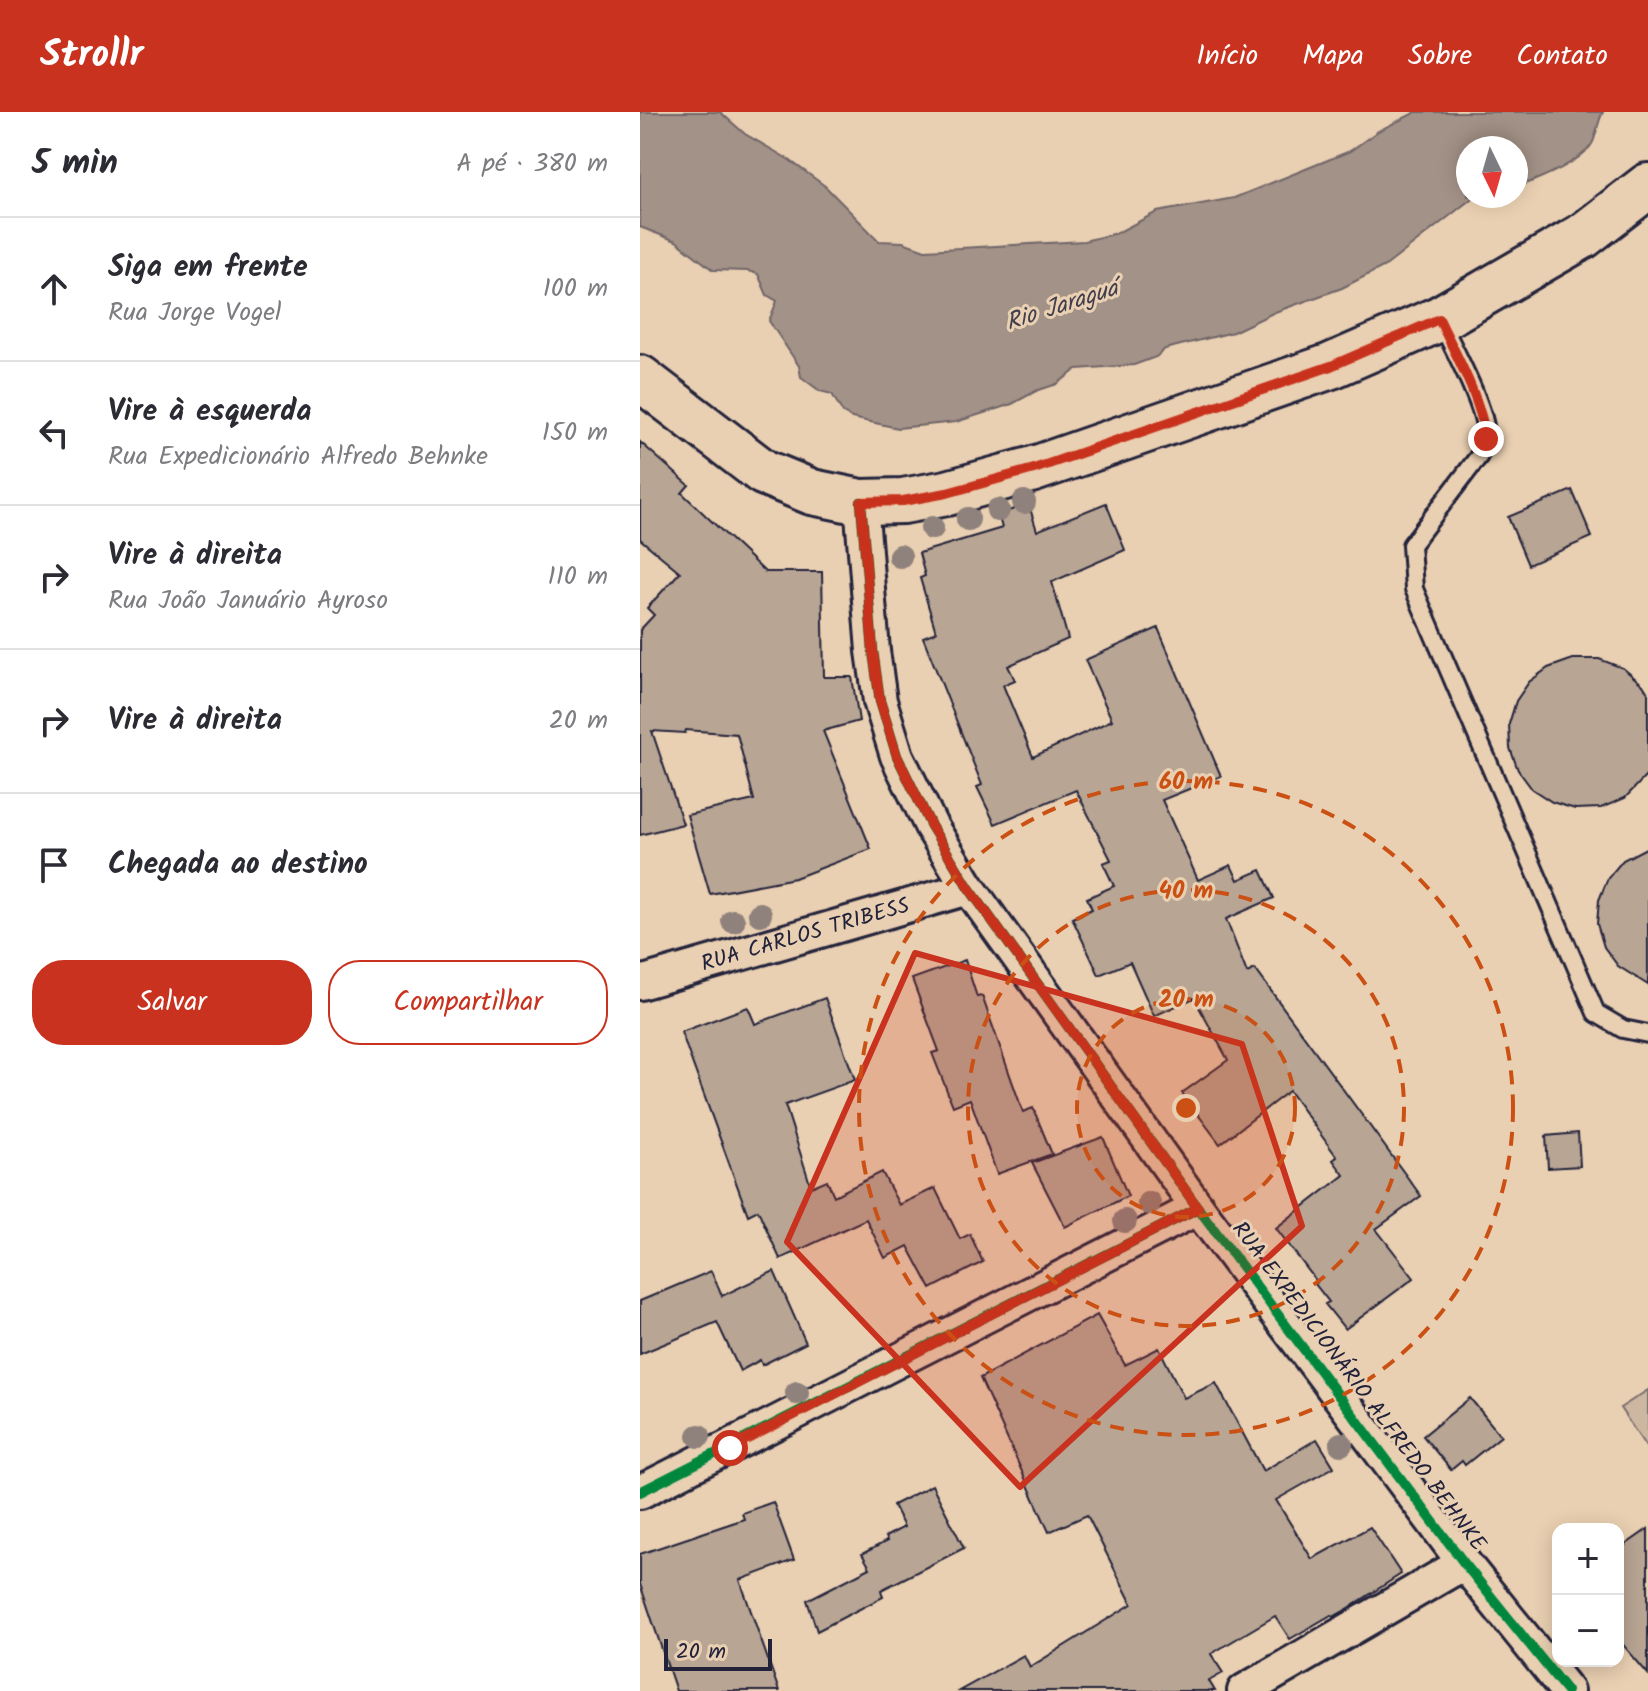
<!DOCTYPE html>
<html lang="pt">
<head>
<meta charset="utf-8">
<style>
	:root { --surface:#fff; --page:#f2f2f3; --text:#2b2b33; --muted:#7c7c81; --line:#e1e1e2; --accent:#c8321e }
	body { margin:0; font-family:Kalam,sans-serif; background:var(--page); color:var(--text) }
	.controls { position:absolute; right:24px; bottom:24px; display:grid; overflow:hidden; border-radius:16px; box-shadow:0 4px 20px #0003 }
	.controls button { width:72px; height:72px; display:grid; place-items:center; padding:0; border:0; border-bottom:2px solid var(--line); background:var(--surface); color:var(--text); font:40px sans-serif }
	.compass { position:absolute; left:816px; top:24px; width:72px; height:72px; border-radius:50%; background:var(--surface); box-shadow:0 4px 20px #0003; rotate:175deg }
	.scale { position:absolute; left:24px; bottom:20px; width:108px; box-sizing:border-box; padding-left:8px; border:4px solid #22223b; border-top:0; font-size:22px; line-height:28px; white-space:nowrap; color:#22223b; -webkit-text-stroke:6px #ead0b2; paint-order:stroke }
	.stop { position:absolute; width:24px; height:24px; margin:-18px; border:6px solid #c8321e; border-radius:50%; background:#fff }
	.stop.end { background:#c8321e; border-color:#fff; box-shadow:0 2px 8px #0008 }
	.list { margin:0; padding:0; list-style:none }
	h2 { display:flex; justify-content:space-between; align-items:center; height:104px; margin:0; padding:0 32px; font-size:34px }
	h2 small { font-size:26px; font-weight:400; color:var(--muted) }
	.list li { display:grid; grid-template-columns:52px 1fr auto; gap:24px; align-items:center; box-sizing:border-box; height:144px; padding:0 32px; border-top:2px solid var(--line) }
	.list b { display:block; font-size:30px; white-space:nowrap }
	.list p { margin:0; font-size:26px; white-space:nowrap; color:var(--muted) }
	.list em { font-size:26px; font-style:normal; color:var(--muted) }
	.actions { display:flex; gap:16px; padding:24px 32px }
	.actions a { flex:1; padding:18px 0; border:2px solid var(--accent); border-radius:32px; text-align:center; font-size:28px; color:var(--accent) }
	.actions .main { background:var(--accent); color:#fff }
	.icon { flex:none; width:44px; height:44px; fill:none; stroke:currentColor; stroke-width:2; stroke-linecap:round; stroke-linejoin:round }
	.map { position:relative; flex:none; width:1008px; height:1579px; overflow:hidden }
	header { display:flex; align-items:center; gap:48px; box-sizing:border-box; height:112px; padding:0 40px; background:var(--accent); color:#fff }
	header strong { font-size:38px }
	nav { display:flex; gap:44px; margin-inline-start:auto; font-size:28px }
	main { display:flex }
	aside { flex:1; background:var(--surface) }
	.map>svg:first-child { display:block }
</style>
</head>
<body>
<header>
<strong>Strollr</strong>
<nav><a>Início</a><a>Mapa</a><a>Sobre</a><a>Contato</a></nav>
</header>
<main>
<aside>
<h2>5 min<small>A pé · 380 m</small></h2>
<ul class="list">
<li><svg class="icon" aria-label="ahead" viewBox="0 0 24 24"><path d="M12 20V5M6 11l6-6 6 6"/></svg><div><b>Siga em frente</b><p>Rua Jorge Vogel</p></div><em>100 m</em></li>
<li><svg class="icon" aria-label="left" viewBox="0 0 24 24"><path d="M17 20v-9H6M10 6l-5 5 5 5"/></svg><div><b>Vire à esquerda</b><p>Rua Expedicionário Alfredo Behnke</p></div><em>150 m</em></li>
<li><svg class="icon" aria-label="right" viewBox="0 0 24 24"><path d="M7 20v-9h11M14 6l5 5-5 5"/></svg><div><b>Vire à direita</b><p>Rua João Januário Ayroso</p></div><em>110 m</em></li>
<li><svg class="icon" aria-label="right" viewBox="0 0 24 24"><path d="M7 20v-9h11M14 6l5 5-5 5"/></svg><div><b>Vire à direita</b></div><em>20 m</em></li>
<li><svg class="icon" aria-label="arrive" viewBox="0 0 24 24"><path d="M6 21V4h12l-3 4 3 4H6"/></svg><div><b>Chegada ao destino</b></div></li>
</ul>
<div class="actions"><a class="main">Salvar</a><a>Compartilhar</a></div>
</aside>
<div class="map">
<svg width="1008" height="1579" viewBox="0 0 1008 1579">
	<rect width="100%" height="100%" fill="#ead0b2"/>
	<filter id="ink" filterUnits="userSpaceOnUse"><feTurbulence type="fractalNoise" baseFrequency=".0125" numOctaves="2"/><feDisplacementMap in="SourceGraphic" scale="16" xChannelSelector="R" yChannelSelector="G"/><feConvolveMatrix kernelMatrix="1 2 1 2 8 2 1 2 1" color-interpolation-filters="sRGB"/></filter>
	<g filter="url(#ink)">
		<path fill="#cdb7a1" stroke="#786c6e" stroke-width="2" d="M1008,1278V1338L980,1296Z"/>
		<path fill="#a39287" stroke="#6f6569" stroke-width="2" d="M0,0H80L105,22L148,47L185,74L239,129L263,130L285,138L444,129L477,121L517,100L594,86L710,39L738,19L776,0H963C958,9 957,20 953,30C943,50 898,67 878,75L876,36H828V84H835L747,153L702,176L635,200L593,220L525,237L516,245L494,253L437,257L417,272L396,279L372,292L316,310L258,316L212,306L203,301L192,282L180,279L161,265L159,254L129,209L137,189L127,183L118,162L108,159L73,158L36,129L0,115Z"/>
		<g fill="#b8a594" stroke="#22223b" stroke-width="2">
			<path d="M0,330L49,373L42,381L125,460H182L184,565H212L219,609L183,619L231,737L155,766L70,782L47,703L114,688L97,622L46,618L45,621L12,619L43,712L0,723V518L14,503L7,496L40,460L0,427Z"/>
			<path d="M932,378L952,425L888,453L868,405Z"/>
			<path d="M466,391L485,438L412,470L428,527L368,554L375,568L363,573L393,645L472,608L445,548L518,516L581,664L522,688L558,768L591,753L598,768L621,758L634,786L586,807L607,861L615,857L781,1084L736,1117L774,1166L705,1217L685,1192L689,1190L675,1172L677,1170L636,1116L704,1063L693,1048L697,1045L649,979L580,1032L542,981L588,948L554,886L514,904L490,850L459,863L432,806L452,797L447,786L474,774L463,751L471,748L436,678L355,712L337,675L342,673L283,525L296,520L280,466L285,464L279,441L362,416L358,402L389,393L397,419Z"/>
			<path d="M933,547H959L983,556L1003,573L1008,581V662L985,686L961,696L935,697L912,690L892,677L878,658L870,636L869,612L876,589L889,570L908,556Z"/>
			<path d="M1008,735V873L978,854L964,835L957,812L959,788L968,766L983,748Z"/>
			<path d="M325,848L337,885L342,884L383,1000L393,996L412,1042L357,1062L330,987L313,994L292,941L299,939L272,867Z"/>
			<path d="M185,886L215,968L145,993L171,1075L187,1068L194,1084L242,1060L259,1093L295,1076L320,1127L330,1122L343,1150L291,1177L268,1134L245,1146L226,1107L140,1147L118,1098L108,1103L41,920L108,895L115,912Z"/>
			<path d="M938,1021L940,1054L908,1056L906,1024Z"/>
			<path d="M463,1025L488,1084L425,1115L392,1051Z"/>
			<path d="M71,1159L82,1184L134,1159L166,1231L122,1253L120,1248L100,1259L77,1210L0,1242V1189Z"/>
			<path d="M457,1203L485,1253L519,1236L544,1286L576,1271L623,1359L677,1327L694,1355L636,1388L672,1447L730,1415L761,1462L709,1496L693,1505L691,1503L650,1527L635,1504L571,1542L583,1561L569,1569L575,1579H319L384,1543L390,1555L492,1492L447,1403L409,1420L340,1266Z"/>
			<path d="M830,1286L861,1324L825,1353L822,1349L811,1358L783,1324Z"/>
			<path d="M292,1373L324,1436L241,1478L243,1485L177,1519L167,1488L230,1456L222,1442L247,1429L245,1425L264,1415L253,1393Z"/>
			<path d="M133,1390L154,1448L100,1468L139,1579H36L0,1472V1442L104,1407L102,1401Z"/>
			<path d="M1008,1417V1562L978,1527V1438Z"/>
		</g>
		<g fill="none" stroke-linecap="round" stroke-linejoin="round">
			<defs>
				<path id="lane" d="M800,208C812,234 848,299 846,326C846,332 841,338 839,344L771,433L774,477L956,901L983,917L1008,922"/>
				<g id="street">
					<path d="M221,390L233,539L240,589L257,644L291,714L329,776L558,1096L824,1451L927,1579"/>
					<path id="s1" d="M0,871L329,776"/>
					<path d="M0,1380L558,1096"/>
					<path d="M604,1579L824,1451"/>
				</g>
				<path id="secondary" d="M0,266L123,360L172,380L221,390L263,389L307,381L394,357L691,254L799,207L943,124L1008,74"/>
			</defs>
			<use href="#lane" stroke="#22223b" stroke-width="22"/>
			<use href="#street" stroke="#22223b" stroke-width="38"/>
			<use href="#secondary" stroke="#22223b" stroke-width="50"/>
			<use href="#lane" stroke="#ead0b2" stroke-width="16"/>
			<use href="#street" stroke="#ead0b2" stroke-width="32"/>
			<use href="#secondary" stroke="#ead0b2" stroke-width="44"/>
			<defs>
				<g id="cycleway">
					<path d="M221,390L233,539L240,589L257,644L291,714L329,776L558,1096L824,1451L927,1579"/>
					<path d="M0,1380L558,1096"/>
				</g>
			</defs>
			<use href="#cycleway" stroke="#ead0b2" stroke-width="15"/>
			<use href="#cycleway" stroke="#00873e" stroke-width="10"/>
		</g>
		<g fill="#8f817c">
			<circle cx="384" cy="390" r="12"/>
			<circle cx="358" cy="398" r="12"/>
			<circle cx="328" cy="407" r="12"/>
			<circle cx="292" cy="416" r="12"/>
			<circle cx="260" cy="444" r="12"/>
			<circle cx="120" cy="802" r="12"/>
			<circle cx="93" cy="809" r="12"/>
			<circle cx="509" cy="1091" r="12"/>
			<circle cx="485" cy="1109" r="12"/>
			<circle cx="157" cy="1281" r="12"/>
			<circle cx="59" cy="1324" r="12"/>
			<circle cx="701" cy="1332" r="12"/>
		</g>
	</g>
	<g fill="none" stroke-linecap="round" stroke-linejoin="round" filter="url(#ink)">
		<path stroke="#c8321e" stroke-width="10" d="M90,1336L558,1096L329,776L291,714L257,644L240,589L233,539L221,390L263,389L307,381L394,357L691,254L799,207C817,245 840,285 846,327"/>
	</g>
	<path fill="#c8321e" fill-opacity="0.2" stroke="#c8321e" stroke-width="6" stroke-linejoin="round" d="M275,841L602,932L662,1114L380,1375L147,1130Z"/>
	<circle cx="546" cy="996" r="109" fill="#ca5113" fill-opacity=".12"/>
	<g fill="none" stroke="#ca5113" stroke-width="4" stroke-dasharray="14 10">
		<circle cx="546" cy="996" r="109"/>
		<circle cx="546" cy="996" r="218"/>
		<circle cx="546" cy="996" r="327"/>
	</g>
	<g text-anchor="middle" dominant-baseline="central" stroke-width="6" stroke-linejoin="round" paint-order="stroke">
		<g font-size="22" fill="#22223b" stroke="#ead0b2">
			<text stroke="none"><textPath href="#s1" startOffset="172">RUA CARLOS TRIBESS</textPath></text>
			<text transform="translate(718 1275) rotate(53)">RUA EXPEDICIONÁRIO ALFREDO BEHNKE</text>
		</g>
		<g font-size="24" font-style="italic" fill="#423e4e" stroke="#ead0b2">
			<text transform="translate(422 194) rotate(-18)">Rio Jaraguá</text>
		</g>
	</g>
	<circle cx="546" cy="996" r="12" fill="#ca5113" stroke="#ead0b2" stroke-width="4"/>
	<g font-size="24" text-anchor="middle" font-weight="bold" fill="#ca5113" stroke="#ead0b2" stroke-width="6" stroke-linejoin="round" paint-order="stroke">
		<text x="546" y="677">60 m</text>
		<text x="546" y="786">40 m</text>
		<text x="546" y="895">20 m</text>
	</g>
</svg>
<div class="controls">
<button>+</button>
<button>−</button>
</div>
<svg class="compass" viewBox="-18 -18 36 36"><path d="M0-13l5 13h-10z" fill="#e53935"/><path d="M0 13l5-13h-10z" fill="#7c7c81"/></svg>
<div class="scale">20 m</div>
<div class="stop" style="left:90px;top:1336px"></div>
<div class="stop end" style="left:846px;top:327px"></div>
</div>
</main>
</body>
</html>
